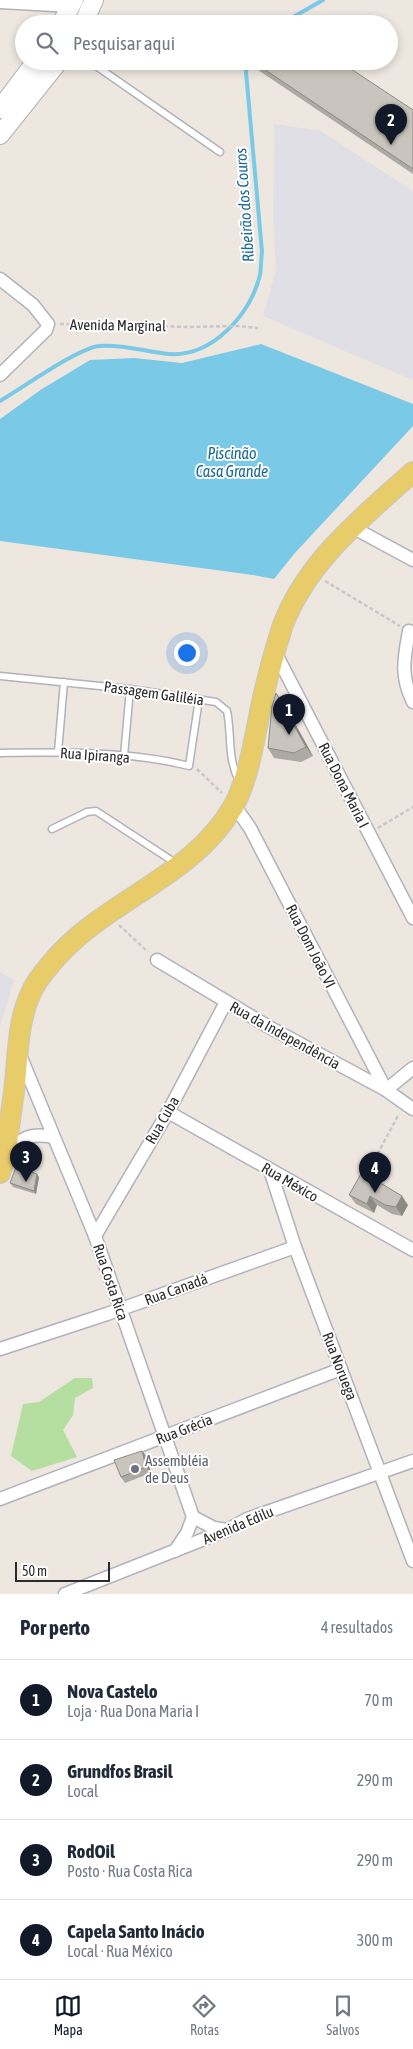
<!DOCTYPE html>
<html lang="pt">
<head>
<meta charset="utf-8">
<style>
	:root { --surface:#fff; --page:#f6f6f7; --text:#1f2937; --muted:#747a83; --line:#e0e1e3; --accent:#111827 }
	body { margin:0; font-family:"Asap Condensed",sans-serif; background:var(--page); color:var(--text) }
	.scale { position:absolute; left:15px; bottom:12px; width:95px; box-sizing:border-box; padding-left:5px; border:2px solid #2c2c2c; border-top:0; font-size:14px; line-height:18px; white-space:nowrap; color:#2c2c2c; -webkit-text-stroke:4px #fff; paint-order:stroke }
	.you { position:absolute; left:186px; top:652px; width:18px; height:18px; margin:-12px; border:4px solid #fff; border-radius:50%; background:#1a73e8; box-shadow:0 0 0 8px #1a73e833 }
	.badge { display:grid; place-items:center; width:32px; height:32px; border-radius:50%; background:var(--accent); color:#fff; font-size:16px; font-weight:700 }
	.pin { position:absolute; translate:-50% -41px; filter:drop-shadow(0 1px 2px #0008) }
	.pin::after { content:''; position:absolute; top:26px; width:18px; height:15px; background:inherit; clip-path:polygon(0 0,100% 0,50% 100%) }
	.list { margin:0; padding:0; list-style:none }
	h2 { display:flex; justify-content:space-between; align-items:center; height:65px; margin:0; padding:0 20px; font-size:21px }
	h2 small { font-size:16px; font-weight:400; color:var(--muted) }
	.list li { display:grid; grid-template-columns:32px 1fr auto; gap:15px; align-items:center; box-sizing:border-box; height:80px; padding:0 20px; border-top:1px solid var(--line) }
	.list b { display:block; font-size:19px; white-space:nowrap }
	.list p { margin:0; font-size:16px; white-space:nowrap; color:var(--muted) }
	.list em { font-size:16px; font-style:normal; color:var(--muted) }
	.icon { flex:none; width:28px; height:28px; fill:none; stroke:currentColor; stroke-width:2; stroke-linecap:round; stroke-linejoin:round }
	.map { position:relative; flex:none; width:413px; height:1594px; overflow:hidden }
	.search { position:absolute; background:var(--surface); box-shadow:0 2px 8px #0003; left:15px; right:15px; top:15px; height:55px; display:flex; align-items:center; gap:12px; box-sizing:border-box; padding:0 18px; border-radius:28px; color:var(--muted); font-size:19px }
	.sheet { height:385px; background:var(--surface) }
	nav { display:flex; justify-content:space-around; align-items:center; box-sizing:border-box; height:70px; border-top:1px solid var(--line); background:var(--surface); font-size:14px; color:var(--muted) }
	nav a { display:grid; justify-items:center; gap:2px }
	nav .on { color:var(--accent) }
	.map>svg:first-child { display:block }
</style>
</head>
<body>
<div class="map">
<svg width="413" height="1594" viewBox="0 0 413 1594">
	<rect width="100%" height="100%" fill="#ede7e0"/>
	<g fill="#e1dfe6">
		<path d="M274,124L321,131L413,191V380L263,316L276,270L273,219Z"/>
		<path d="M0,972L14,980L0,1027Z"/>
	</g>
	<path fill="#b5dfa0" d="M75,1378H92L93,1388L75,1398L73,1415L63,1430L77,1457L32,1471L11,1456L23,1404L39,1402Z"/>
	<path fill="#7ac9e7" d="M261,344L413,404V426L294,554L274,579L253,575L0,541V419L42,389L90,360L134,358L182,363Z"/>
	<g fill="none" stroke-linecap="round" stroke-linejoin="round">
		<g stroke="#7ac9e7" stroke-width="4">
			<path d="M281,24L323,0"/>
			<path d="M0,401C21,389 79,347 100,346C123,344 146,352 169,354C212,357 250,315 260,275C261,268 261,259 262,252L246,72L249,61"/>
		</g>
		<defs>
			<g id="service">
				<path d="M89,61L220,152"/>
				<path d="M0,676L130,689L216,702L227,711C232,735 227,758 239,781"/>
				<path d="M58,752L64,682"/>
				<path d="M0,753C60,752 131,751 189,766L199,699"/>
				<path d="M124,756L130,689"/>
				<path d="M52,829L87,812L96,811L177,864"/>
			</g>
			<g id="minor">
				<path d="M0,2L71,6"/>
				<path d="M0,279L33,305L48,324L46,330L0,375"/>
				<path d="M352,527L413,560"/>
				<path d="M409,631C404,659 400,675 413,702"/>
				<path d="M275,652L413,918"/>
				<path d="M234,805L250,828L386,1090L413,1068"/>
				<path d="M157,960L269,1027L386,1090L413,1109"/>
				<path d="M20,1055L95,1236L193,1517L187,1533L175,1551"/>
				<path d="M168,1112L413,1250"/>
				<path d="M6,1156C21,1138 29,1132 53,1137"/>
				<path d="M270,1170L295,1247L413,1561"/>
				<path d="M95,1236L168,1112L226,1002"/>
				<path d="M0,1349L107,1314L295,1247"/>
				<path d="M0,1499L341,1369"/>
				<path d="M193,1517L214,1528L227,1530"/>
				<path d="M65,1594L227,1530L247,1519L413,1461"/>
			</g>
			<g id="secondary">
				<path d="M61,24L74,0"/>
				<path d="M83,24L94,0"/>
				<path d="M0,109L36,61"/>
				<path d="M0,135L59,61"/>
			</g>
			<path id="primary" d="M0,1173L5,1158C8,1133 12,1108 15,1083C18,1053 18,1020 31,993C35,983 43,973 50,965C100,902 193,878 233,807C251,775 256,725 265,689C270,668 276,646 283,625C307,561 364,516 413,472"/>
		</defs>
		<use href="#service" stroke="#b0b2bc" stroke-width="9"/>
		<use href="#minor" stroke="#b0b2bc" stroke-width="15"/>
		<use href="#secondary" stroke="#b0b2bc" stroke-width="20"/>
		<use href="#primary" stroke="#c8c8c8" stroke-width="22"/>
		<g stroke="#c8c8c8" stroke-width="2.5" stroke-dasharray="4 2.5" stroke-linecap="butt">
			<path d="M60,324H100L187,327L238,326L258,328"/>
			<path d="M325,581L400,626"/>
			<path d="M197,769L222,793"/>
			<path d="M378,828L413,807"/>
			<path d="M119,925L148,952"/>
			<path d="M365,1177L399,1114"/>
		</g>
		<use href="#service" stroke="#fff" stroke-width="6"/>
		<use href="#minor" stroke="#fff" stroke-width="12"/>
		<use href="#secondary" stroke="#fff" stroke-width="18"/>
		<use href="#primary" stroke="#e8cc6a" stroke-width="20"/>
	</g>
	<g fill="#ada9a3">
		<path d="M252,61L413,110V174L258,70Z"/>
		<path d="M283,702L313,756L301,762L274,758L268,748Z"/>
		<path d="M362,1172L408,1205L402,1216L392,1214L377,1205L374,1213L356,1204L349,1195Z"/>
		<path d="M39,1177L36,1194L13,1187L10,1183Z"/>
		<path d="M142,1451L147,1457L151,1473L125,1483L121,1477Z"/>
	</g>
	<g fill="#8d8a85">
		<path d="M276,693L283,702L313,756L306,747Z"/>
		<path d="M37,1174L39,1177L36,1194L34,1191Z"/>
		<path d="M370,1196L377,1205L374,1213L367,1204Z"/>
		<path d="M402,1196L408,1205L402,1216L396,1207Z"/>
		<path d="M142,1451L147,1457L151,1473L146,1467Z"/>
	</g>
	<g fill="#c9c5be" stroke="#8d8a85">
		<path d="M252,61H339L413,110V169Z"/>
		<path d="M276,693L306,747L294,753L268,748L272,706Z"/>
		<path d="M16,1167L37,1174L34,1191L10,1183Z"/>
		<path d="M362,1172L402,1196L396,1207L385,1205L370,1196L367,1204L349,1195Z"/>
		<path d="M142,1451L146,1467L121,1477L114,1460Z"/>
	</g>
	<circle fill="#6b7280" stroke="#fff" stroke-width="2" cx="135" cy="1469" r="5"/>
	<g text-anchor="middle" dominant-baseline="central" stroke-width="4" stroke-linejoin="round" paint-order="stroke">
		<g font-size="15" fill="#2c2c2c" stroke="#fff">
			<text transform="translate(118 325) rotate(1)">Avenida Marginal</text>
			<text transform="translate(154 693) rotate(8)">Passagem Galiléia</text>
			<text transform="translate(95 755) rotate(4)">Rua Ipiranga</text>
			<text transform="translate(344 785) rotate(63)">Rua Dona Maria I</text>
			<text transform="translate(311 946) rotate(63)">Rua Dom João VI</text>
			<text transform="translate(285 1035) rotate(29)">Rua da Independência</text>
			<text transform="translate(162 1120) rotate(-60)">Rua Cuba</text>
			<text transform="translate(290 1182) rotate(30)">Rua México</text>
			<text transform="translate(111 1282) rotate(71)">Rua Costa Rica</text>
			<text transform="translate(176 1289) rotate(-20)">Rua Canadá</text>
			<text transform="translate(340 1366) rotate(69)">Rua Noruega</text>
			<text transform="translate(184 1429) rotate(-21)">Rua Grécia</text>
			<text transform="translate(238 1525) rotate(-23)">Avenida Edilu</text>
		</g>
		<g font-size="15" fill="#5b616d" stroke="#fff" text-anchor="start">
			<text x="145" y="1460">Assembléia<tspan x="145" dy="17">de Deus</tspan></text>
		</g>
		<g font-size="16" font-style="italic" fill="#176996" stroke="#fff">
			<text transform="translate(244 205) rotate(-94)">Ribeirão dos Couros</text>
			<text x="232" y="453">Piscinão<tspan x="232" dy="18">Casa Grande</tspan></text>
		</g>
	</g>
</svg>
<div class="scale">50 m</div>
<div class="you"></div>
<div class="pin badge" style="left:289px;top:735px">1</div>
<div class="pin badge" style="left:391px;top:145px">2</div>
<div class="pin badge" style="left:26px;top:1182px">3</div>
<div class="pin badge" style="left:375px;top:1193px">4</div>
<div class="search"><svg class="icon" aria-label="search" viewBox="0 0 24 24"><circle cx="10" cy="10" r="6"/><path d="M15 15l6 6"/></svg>Pesquisar aqui</div>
</div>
<section class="sheet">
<h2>Por perto<small>4 resultados</small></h2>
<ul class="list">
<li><span class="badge">1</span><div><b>Nova Castelo</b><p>Loja · Rua Dona Maria I</p></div><em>70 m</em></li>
<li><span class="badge">2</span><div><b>Grundfos Brasil</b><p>Local</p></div><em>290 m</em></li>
<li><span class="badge">3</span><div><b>RodOil</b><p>Posto · Rua Costa Rica</p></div><em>290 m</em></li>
<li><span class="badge">4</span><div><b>Capela Santo Inácio</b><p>Local · Rua México</p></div><em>300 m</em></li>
</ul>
</section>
<nav>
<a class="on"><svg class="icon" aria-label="map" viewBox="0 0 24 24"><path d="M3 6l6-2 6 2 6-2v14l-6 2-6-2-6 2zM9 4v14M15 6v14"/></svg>Mapa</a>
<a><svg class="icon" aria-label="directions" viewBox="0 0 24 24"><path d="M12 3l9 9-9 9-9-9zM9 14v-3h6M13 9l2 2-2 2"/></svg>Rotas</a>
<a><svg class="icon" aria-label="saved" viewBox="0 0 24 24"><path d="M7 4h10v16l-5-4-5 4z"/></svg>Salvos</a>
</nav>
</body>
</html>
